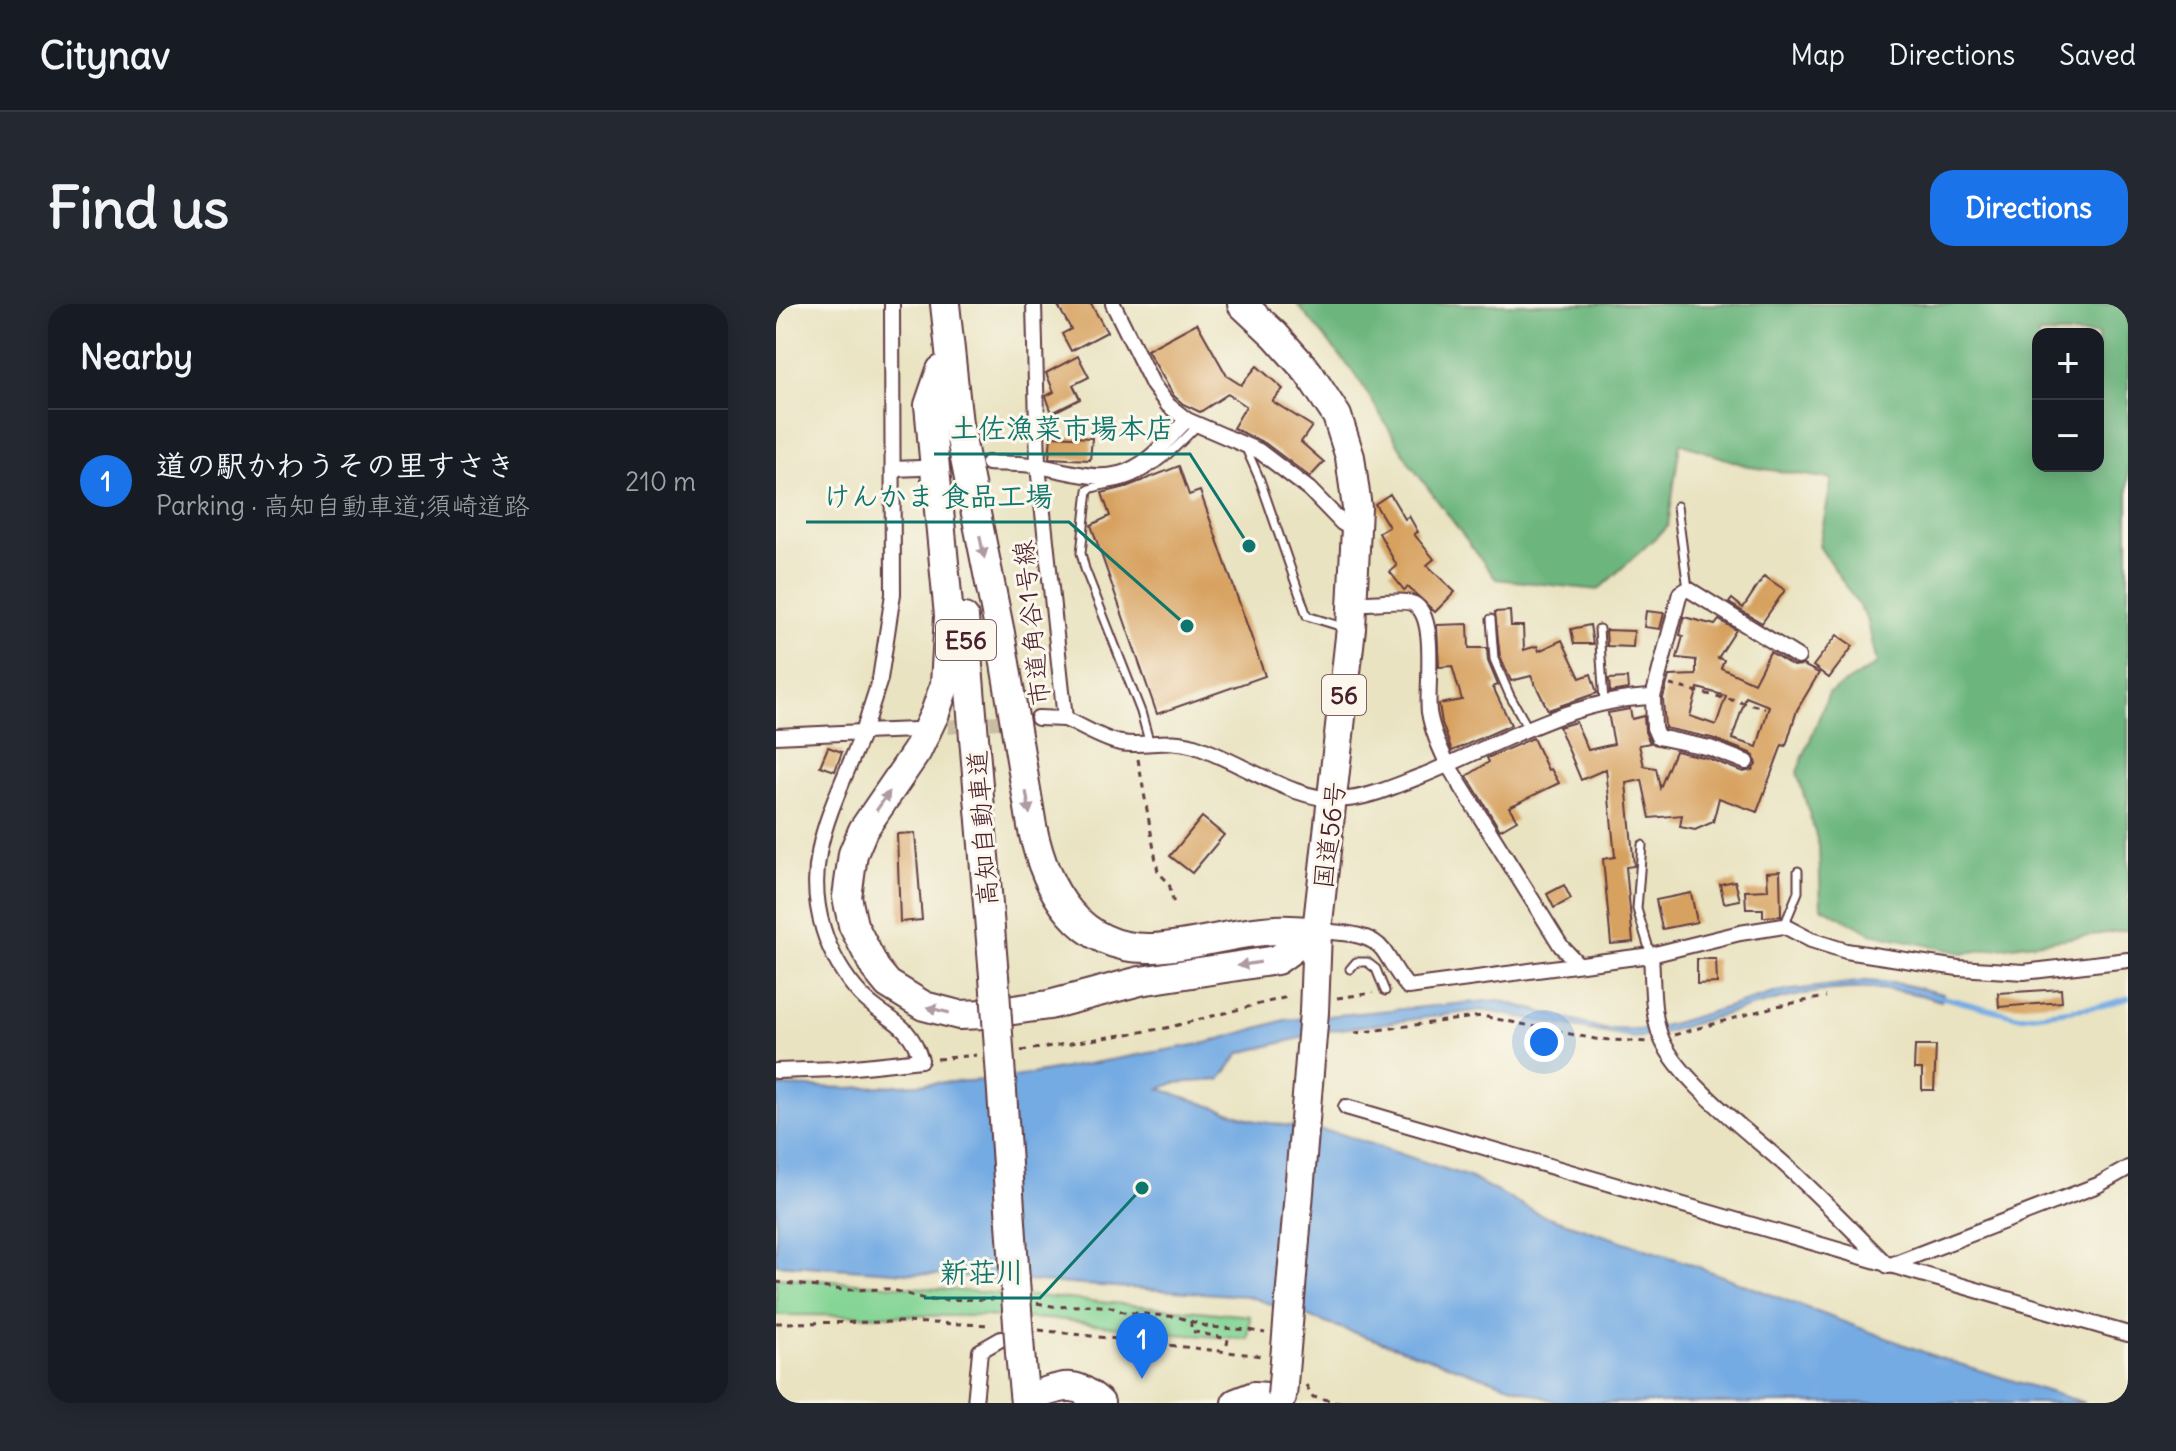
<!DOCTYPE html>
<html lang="en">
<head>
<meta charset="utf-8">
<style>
	:root { --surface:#171b24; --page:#242831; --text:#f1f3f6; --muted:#9ea1a6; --line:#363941; --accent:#1a73e8 }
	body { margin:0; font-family:Delius,"Klee One",sans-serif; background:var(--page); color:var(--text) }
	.controls { position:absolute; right:24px; top:24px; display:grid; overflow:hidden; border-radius:16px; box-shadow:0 4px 20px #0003 }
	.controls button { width:72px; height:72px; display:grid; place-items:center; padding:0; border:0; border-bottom:2px solid var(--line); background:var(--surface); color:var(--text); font:40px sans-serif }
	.you { position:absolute; left:768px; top:738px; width:28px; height:28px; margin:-20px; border:6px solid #fff; border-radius:50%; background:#1a73e8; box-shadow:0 0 0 12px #1a73e833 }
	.badge { display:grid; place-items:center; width:52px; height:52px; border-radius:50%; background:var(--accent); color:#fff; font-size:26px; font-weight:700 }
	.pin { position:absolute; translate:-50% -66px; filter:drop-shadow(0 2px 4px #0008) }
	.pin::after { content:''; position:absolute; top:42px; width:28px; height:24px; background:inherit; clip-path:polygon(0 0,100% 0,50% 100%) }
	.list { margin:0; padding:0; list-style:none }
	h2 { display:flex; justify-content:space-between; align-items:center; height:104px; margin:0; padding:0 32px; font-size:34px }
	h2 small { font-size:26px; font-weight:400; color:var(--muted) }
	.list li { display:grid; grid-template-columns:52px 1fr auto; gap:24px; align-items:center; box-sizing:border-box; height:144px; padding:0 32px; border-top:2px solid var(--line) }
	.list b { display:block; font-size:30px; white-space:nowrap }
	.list p { margin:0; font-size:26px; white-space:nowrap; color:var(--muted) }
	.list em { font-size:26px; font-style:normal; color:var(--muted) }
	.map { position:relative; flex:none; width:1352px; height:1099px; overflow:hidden; border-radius:24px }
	header { display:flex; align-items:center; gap:48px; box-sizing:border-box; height:112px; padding:0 40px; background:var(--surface); border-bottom:2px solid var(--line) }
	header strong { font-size:38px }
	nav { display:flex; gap:44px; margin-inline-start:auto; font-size:28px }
	.intro { display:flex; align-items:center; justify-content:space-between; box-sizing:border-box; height:192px; padding:0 48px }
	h1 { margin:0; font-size:56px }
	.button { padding:20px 36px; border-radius:24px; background:var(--accent); color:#fff; font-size:28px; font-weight:700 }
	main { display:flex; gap:48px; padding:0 48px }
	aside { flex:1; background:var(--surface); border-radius:24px; box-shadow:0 4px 20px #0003 }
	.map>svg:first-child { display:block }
</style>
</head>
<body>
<header>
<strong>Citynav</strong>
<nav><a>Map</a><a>Directions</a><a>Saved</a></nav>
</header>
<div class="intro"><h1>Find us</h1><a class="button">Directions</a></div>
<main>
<aside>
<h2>Nearby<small></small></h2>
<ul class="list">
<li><span class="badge">1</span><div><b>道の駅かわうその里すさき</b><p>Parking · 高知自動車道;須崎道路</p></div><em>210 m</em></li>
</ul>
</aside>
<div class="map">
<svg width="1352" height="1099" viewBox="0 0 1352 1099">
	<rect width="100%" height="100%" fill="#fbf7ec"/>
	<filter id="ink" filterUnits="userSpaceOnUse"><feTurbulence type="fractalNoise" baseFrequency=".0125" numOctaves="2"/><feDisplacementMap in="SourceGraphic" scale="16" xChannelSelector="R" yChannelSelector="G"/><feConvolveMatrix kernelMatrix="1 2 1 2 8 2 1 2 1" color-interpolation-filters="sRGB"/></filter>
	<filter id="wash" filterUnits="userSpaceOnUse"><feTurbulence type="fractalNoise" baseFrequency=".006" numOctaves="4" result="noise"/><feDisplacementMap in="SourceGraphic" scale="32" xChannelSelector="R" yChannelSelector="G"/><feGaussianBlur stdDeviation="1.8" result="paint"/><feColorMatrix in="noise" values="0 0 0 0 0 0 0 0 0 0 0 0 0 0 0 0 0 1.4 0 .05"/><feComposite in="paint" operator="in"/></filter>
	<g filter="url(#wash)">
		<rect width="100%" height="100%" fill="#e9e3c1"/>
		<path fill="#85d595" stroke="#687a60" stroke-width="2" d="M0,973L271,993L474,1012L472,1035L384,1029L290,1016L209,1012L0,1011Z"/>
		<path fill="#6cb67e" stroke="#5b6a54" stroke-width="2" fill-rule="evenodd" d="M521,0H1352V626L1187,649L1095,629L1045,603L1043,542L1021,468L1053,389L1101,360L1091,314L1043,242L1056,175L974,163L904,139L892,222L822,286L720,275L634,160L581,72ZM1262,30H1322V162H1262Z"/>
		<path fill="#75abe3" stroke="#606587" stroke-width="2" d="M1090,677L1126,680L1167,690L1165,697C1080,669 1011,693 929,716C905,723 882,732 857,734L706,706L557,726L464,749L444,776L398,779L384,785L480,817L562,829L693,873L763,910L909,958L1161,1053L1309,1099H784L471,992L0,960V782L73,784L227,775L430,739L509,716L722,696L828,725L864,726L895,720L1001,688Z"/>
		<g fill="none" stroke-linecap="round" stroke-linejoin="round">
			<path stroke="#75abe3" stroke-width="5" d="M1162,692L1244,713L1325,702L1352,694"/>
		</g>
		<g id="blocks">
			<g fill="#d7a15f" fill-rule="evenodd">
				<path d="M281,0H315L331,28L295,47L286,30L295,25Z"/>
				<path d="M421,19L451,72L465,81L481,62L507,85L496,97L536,122L525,138L548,158L534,173L489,139L457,124L470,102L452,90L424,108L407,100L398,92L371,46Z"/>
				<path d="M302,52L313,73L297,81L304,95L276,109L270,92L278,88L270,69Z"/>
				<path d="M275,132L316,134L314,156L273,154Z"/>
				<path d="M403,162L413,191L424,187L489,372L381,410L315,221L334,212L326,189L350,183Z"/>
				<path d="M614,190L629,215L633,212L642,228L638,230L658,255L651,261L679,288L659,308L632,283L628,286L614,268L621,262L603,229L613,223L599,200Z"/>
				<path d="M988,272L1009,286L986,319L953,299L956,295L967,304Z"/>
				<path d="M734,307L735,322H747L748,346L761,342L763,347L786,336L804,374L815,370L821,389L772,406L755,372L735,377L724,353L719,308Z"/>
				<path d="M870,307L888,309L884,325L868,323Z"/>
				<path d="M908,313L939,321L943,316L960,326L942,354L948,356L945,364L978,379L994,348L1017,362L1027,361L1043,369L1021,406L1010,442L1006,441L981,508L943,494L937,518L919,526L904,523L906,511L874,514L866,476L850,479L858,562L850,563L857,638L835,640L827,555L839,553L830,465L805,476L783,423L800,418L812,446L838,440L832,409L854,405L856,415L868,412L869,428L874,439L863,441L868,462L880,464L884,484L899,447L931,454L967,468L976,466L980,461L978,452L974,449L936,434L889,424L887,394L893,372L920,371V356L901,354L907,332L904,331ZM922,384L950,392L940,421L914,412ZM970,393L993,402L981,443L956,435Z"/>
				<path d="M692,320L693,344H711L712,357L722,381L717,383L735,421L676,447L666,419L663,400L686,396L676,362L663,363L661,321Z"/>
				<path d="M814,321L817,340H798L795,325Z"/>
				<path d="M830,326L858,327L857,343L831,342Z"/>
				<path d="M1061,331L1077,342L1053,374L1037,362Z"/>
				<path d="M851,374L852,385L834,388L833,375Z"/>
				<path d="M757,434L772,466L775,465L783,479L733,503L741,516L724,526L691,472L713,458L711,454Z"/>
				<path d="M52,443L66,448L59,467L44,462Z"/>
				<path d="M426,513L448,531L416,569L394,552Z"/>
				<path d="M139,529L146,616L124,618L121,530Z"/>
				<path d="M1004,567L1005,612L987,613V605H970L969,587L992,586L991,568Z"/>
				<path d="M959,577L964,596L948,599L944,580Z"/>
				<path d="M788,581L795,595L778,604L771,590Z"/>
				<path d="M915,589L921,618L886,625L880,596Z"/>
				<path d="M921,655H940L941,679L921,680Z"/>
				<path d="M1285,685L1286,698L1223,703L1222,689Z"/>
				<path d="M1139,742H1160L1158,786H1146V765H1138Z"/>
			</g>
		</g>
	</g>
	<g filter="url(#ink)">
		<use href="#blocks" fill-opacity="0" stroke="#623c42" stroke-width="2"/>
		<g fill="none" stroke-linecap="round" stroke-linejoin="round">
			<path stroke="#c9bca3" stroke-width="14" stroke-dasharray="14 7" stroke-linecap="butt" d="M151,425L262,414"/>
			<defs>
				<g id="lane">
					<path d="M469,142L484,176L531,312L567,323"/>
					<path d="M901,202L912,285"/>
					<path d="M715,315L718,355L734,392L752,424"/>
					<path d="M823,325L828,398"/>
					<path d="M373,437L365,408L309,265L305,249L312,186C323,180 336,181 348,177C380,166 399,144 422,121"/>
					<path d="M866,541L861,605L875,651"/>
					<path d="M1008,622L1022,588V567"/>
					<path d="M574,665L580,658H591L600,665L609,687"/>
				</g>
				<g id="street">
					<path d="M116,0L117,290L104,375L87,428L140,426"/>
					<path d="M258,0L262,162L289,415L262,414"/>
					<path d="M337,0L377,81L392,101L411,116L483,147L533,185L566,219L581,228"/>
					<path d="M212,159C228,160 246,159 262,162C296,167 328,182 360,163C380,152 395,131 411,116"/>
					<path d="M117,165L144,164"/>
					<path d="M577,299C592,301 627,294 638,300C662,313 650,384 653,408C656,427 664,444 672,461L785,642L801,659"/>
					<path d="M289,415C306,422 327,436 345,439C368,443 393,434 418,442C465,457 520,500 572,495C598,492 624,480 648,471C722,441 795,395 877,393"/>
					<path d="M0,432L87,428C73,464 49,512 43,549C33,600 50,653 85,691C110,717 133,716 145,756L60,765L0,767"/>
					<path d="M970,458L934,444L882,433L878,424L877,393L904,289L912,285L1022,353"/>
					<path d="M541,627C562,629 594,628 607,646C616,659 622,672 632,683L875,651L964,629L1008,622L1035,636L1070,647L1182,664L1248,668L1352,656"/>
					<path d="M875,651C877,677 875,711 886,736C903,775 973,829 1006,858C1043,891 1077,927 1112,962L1322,881L1352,864"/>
					<path d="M570,803L1352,1030"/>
					<path d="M199,1099L204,1047L225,1035"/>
				</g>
				<g id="highway">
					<path d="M169,0L182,120L224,329L256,522C269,586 303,647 377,644C418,642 458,628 499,626C513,625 527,627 541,627"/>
					<path d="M466,0L499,31L532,68L561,112L574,153L581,204L575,324L541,627L538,708"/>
					<path d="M165,66L153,101L173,312L169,380L159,409L141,447L87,526L77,550L71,593L77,621L99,664L112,680L148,702L183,711L209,710L273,701L364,677L501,656L541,627"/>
					<path d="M188,314L218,672"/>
					<path d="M244,1049L249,1099"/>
					<path d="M266,1089C293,1080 302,1079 324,1099"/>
					<path d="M460,1099L478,1092L505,1094"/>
				</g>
			</defs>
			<use href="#lane" stroke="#623c42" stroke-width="11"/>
			<use href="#street" stroke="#623c42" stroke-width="18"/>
			<use href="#highway" stroke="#623c42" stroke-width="32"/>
			<g stroke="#623c42" stroke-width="3" stroke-dasharray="6 6" stroke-linecap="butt">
				<path d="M894,381L989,404"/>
				<path d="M362,455L382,568L393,579L398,601"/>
				<path d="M561,694L597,689"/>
				<path d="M579,729L706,712L819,735L872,738"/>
				<path d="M898,731L1001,702L1050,693"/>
				<path d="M245,747L390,724L515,692"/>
				<path d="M161,755L201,751"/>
				<path d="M0,978L68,986L113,985L152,996L218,995"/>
				<path d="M261,999L281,1003L313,1001L335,1003L347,1008L402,1013L433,1023L473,1026L489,1029"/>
				<path d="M415,1017V1027L452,1035L450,1047"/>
				<path d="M0,1019L124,1018L216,1021"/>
				<path d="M263,1026L486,1052"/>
				<path d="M530,1081L537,1093L568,1099"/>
			</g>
			<use href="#lane" stroke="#fff" stroke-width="7"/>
			<use href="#street" stroke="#fff" stroke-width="14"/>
			<use href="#highway" stroke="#fff" stroke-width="28"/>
			<defs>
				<g id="highway-bridge">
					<path d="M218,672L244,1049"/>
					<path d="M506,1092L538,708"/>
				</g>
			</defs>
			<use href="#highway-bridge" stroke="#623c42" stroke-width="32" stroke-linecap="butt"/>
			<use href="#highway-bridge" stroke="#fff" stroke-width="28"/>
		</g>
		<defs><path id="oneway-solid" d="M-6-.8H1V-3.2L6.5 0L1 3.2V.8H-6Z" transform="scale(2)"/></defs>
		<g fill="#ae9aa0">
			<use href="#oneway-solid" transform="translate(206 243) rotate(78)"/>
			<use href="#oneway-solid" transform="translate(107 497) rotate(-55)"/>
			<use href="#oneway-solid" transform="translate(252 499) rotate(81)"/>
			<use href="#oneway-solid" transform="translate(473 660) rotate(171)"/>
			<use href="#oneway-solid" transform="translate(162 706) rotate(-166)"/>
		</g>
	</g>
	<g text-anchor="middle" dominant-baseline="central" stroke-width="6" stroke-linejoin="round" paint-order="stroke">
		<g fill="#fbf7ec" stroke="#7f6065" stroke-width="2">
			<rect x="160" y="316" width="60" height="40" rx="6"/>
			<rect x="546" y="371" width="44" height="40" rx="6"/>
		</g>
		<g font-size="24" font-weight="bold" fill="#4a1f2b">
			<text x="190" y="336">E56</text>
			<text x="568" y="391">56</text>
		</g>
		<g font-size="26" fill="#4a1f2b" stroke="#fbf7ec">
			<text transform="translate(255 319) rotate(-96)">市道角谷1号線</text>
			<text transform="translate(206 524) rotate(-94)">高知自動車道</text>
			<text transform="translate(553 531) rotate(-83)">国道56号</text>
		</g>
	</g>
	<path fill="none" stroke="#0f766e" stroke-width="3" d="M473 242L414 150H158M411 322L293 218H30M366 884L264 994H148"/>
	<g fill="#0f766e" stroke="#fbf7ec" stroke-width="3">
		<circle cx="473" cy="242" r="8"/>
		<circle cx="411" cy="322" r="8"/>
		<circle cx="366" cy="884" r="8"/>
	</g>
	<g font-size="28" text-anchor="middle" font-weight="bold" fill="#0f766e" stroke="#fbf7ec" stroke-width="6" stroke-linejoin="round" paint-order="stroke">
		<text x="286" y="134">土佐漁菜市場本店</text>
		<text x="162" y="202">けんかま 食品工場</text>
		<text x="206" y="978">新荘川</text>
	</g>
</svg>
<div class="controls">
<button>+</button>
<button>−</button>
</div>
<div class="you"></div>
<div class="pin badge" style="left:366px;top:1075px">1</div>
</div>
</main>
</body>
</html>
